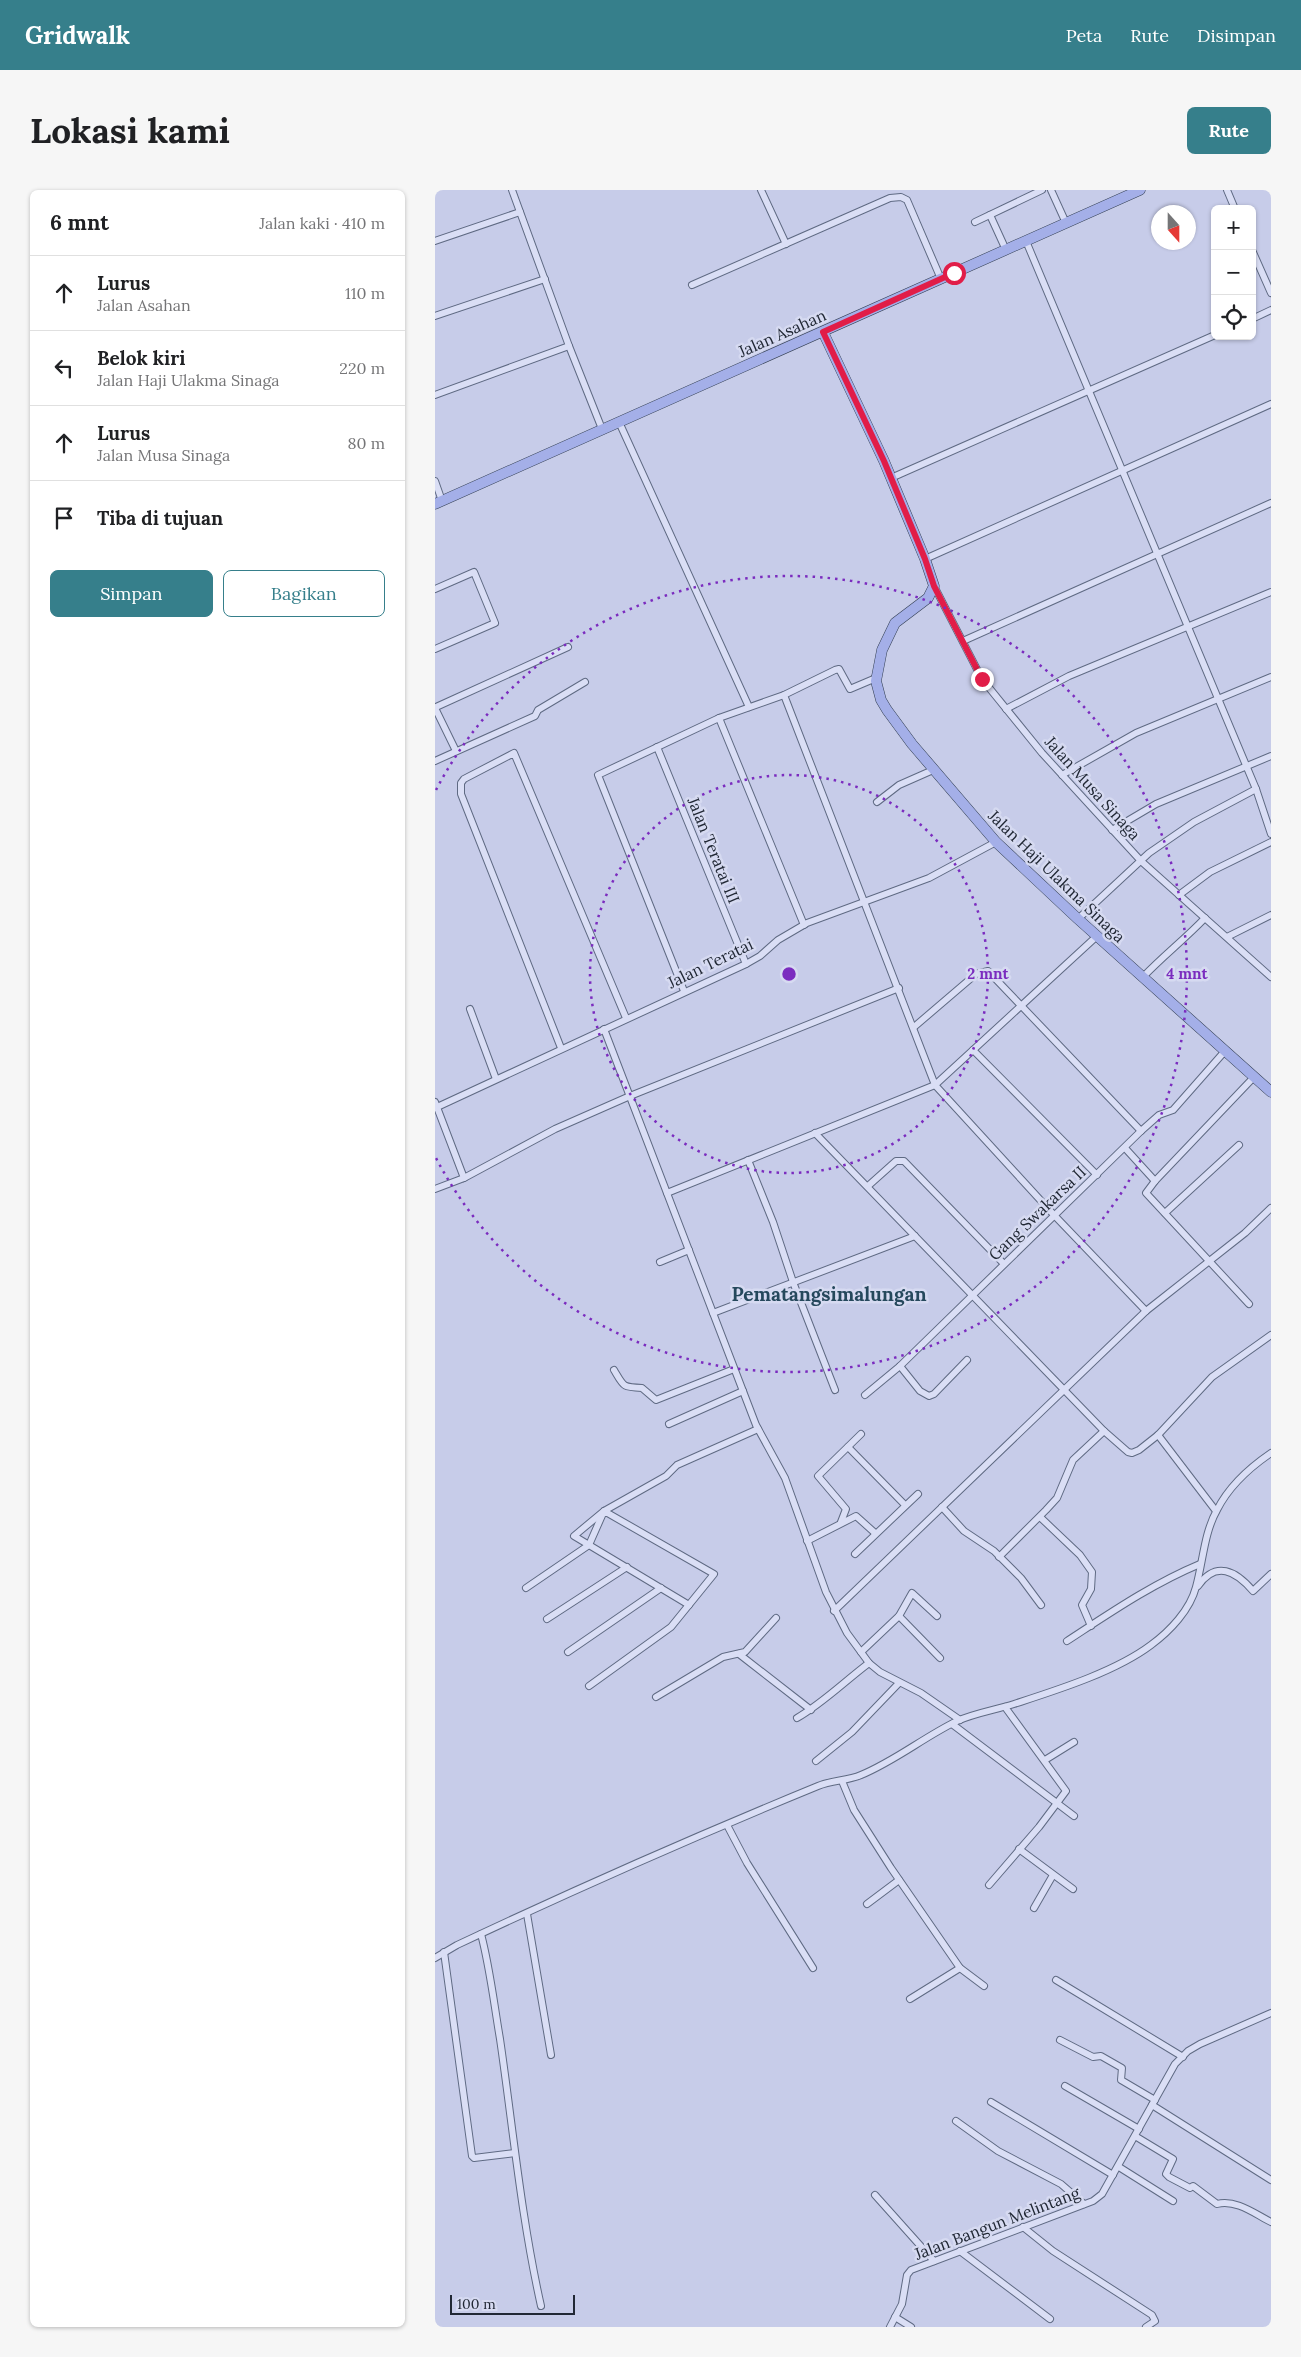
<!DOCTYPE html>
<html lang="id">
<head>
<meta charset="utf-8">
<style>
	:root { --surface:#fff; --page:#f6f6f6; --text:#202124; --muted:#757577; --line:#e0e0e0; --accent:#367f8b }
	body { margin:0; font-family:Lora,serif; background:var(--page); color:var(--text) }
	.controls { position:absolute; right:15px; top:15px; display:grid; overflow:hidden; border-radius:8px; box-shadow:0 1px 4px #0004 }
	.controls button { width:45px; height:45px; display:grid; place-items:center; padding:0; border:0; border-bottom:1px solid var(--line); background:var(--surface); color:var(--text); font:25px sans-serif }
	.compass { position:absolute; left:716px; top:15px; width:45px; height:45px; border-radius:50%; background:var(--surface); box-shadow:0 1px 4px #0004; rotate:159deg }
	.scale { position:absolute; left:15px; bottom:12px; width:125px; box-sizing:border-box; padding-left:5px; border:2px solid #212835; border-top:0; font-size:14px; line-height:18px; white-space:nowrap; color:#212835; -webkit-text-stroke:4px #d6daf1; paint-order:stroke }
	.stop { position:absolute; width:15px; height:15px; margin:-11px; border:4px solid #e11d48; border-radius:50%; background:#fff }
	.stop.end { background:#e11d48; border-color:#fff; box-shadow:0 1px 5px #0008 }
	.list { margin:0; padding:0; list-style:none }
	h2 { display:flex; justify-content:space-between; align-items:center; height:65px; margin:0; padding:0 20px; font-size:21px }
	h2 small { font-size:16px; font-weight:400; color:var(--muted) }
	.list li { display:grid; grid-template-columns:32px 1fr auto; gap:15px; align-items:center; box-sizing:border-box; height:75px; padding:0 20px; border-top:1px solid var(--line) }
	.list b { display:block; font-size:19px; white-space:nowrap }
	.list p { margin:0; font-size:16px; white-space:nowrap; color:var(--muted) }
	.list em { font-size:16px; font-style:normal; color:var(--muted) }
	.actions { display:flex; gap:10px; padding:15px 20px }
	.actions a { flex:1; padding:11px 0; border:1px solid var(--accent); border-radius:8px; text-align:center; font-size:18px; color:var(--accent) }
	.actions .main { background:var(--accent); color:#fff }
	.icon { flex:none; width:28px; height:28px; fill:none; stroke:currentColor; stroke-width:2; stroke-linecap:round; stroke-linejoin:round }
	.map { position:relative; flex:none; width:836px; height:2137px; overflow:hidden; border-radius:8px }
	header { display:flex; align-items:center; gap:30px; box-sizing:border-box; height:70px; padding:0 25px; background:var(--accent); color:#fff }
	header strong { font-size:24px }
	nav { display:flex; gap:28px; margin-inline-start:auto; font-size:18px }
	.intro { display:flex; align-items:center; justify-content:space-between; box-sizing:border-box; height:120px; padding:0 30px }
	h1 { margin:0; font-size:35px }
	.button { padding:12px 22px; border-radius:8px; background:var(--accent); color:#fff; font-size:18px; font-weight:700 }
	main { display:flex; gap:30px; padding:0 30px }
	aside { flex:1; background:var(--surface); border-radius:8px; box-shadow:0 1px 4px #0004 }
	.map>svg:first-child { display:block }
</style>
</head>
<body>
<header>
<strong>Gridwalk</strong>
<nav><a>Peta</a><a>Rute</a><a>Disimpan</a></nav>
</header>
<div class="intro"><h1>Lokasi kami</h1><a class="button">Rute</a></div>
<main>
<aside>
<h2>6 mnt<small>Jalan kaki · 410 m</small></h2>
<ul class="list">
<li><svg class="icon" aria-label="ahead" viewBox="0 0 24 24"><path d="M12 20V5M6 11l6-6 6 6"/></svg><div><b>Lurus</b><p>Jalan Asahan</p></div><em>110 m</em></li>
<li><svg class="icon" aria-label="left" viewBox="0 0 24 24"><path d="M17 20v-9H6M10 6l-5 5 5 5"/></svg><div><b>Belok kiri</b><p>Jalan Haji Ulakma Sinaga</p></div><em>220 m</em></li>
<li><svg class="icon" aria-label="ahead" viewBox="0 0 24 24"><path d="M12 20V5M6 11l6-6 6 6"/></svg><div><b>Lurus</b><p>Jalan Musa Sinaga</p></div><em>80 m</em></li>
<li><svg class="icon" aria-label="arrive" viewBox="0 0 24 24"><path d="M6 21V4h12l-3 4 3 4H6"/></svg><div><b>Tiba di tujuan</b></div></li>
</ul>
<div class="actions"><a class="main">Simpan</a><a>Bagikan</a></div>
</aside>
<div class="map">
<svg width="836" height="2137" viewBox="0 0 836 2137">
	<rect width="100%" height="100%" fill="#c7cce9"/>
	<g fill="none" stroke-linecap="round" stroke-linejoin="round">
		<defs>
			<g id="minor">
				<path d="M77,0L134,156L167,239"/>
				<path d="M326,0L351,54"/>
				<path d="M616,0L631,33"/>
				<path d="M792,0L800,19"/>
				<path d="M555,25L571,60"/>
				<path d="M540,32L607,0"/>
				<path d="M0,51L85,22"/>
				<path d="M591,51L821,599L836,644"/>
				<path d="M817,60L836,103"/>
				<path d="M257,95L455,8L466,7L472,10L506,89"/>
				<path d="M0,126L110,89"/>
				<path d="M817,129L836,120"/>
				<path d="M0,205L134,156"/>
				<path d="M184,232L314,517"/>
				<path d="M456,288L780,145"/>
				<path d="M0,291L7,311"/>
				<path d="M490,369L836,214"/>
				<path d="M499,396L547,489L607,563L706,671L836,787"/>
				<path d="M0,399L39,382L60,433L0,459"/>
				<path d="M528,451L836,313"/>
				<path d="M349,505L500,895L619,1025L711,1121"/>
				<path d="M1,517L133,457"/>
				<path d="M0,518L21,561"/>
				<path d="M571,519L634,486L836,402"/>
				<path d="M284,528L369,735"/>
				<path d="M222,557L311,774"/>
				<path d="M0,571L100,526L103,520L150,492"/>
				<path d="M627,585L701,543L836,487"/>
				<path d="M442,612L464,595L498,580"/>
				<path d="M677,640L721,614L836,566"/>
				<path d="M744,705L775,682L836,652"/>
				<path d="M643,729L714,663L759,632L821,599"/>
				<path d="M792,747L836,725"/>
				<path d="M708,787C728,766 750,749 770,728"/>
				<path d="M249,801L163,585L284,528L349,505L400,480L404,479L415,499L441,488"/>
				<path d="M35,819L61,889"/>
				<path d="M479,837L541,784L553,781L706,941"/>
				<path d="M169,839L321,1235L350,1288L391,1402L412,1443L434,1473L445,1482L486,1503L525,1530"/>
				<path d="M126,858L26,604V593L29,589L79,563L191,828"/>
				<path d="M538,860L662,985"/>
				<path d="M0,912L29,988L120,939L195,906L464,798"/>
				<path d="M0,918L311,774L325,766L343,750L372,733L494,688L561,652"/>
				<path d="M380,943L669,1241L693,1262L697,1263L704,1260L723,1245L777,1187L836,1145"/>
				<path d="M690,958L720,991"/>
				<path d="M313,970L338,1032L358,1092L400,1200"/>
				<path d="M433,996L461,971H469L569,1074"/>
				<path d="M0,999L29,988"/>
				<path d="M232,1003L500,895L662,746"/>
				<path d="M730,1023L804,955"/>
				<path d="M225,1072L254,1060"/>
				<path d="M814,1114L711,1003L720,991L819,887"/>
				<path d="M278,1123L480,1046"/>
				<path d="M465,1176L485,1201L494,1206L499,1204L532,1170"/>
				<path d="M179,1180C189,1197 187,1197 207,1198L221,1210L299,1179"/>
				<path d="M430,1205L465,1176L706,941L724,925L738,920L790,861"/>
				<path d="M234,1234L308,1201"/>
				<path d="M723,1245L781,1321"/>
				<path d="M413,1257L470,1315"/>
				<path d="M507,1317L529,1341L559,1361L586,1388L606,1415"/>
				<path d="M605,1327L645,1365L657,1382L656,1399L647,1415L656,1436"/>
				<path d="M406,1332L411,1319L383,1286L426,1244"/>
				<path d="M372,1351L421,1326L440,1343"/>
				<path d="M420,1364L483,1304"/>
				<path d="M564,1367L611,1320L622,1308L638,1270L669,1241"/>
				<path d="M763,1396C781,1370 801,1381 818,1401L836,1384"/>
				<path d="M91,1398L154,1355L169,1321L279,1384L236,1437L154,1496"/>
				<path d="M254,1415L139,1346L169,1321L231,1286L242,1275L323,1239"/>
				<path d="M399,1421L711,1121L810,1043L836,1018"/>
				<path d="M464,1426L505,1468"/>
				<path d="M112,1429L192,1377"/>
				<path d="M632,1451C675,1423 717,1394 765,1374"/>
				<path d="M133,1462L226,1398"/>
				<path d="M426,1462L464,1426L477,1403L502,1426"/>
				<path d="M304,1464L376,1520"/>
				<path d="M221,1507L288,1467L310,1462L341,1428"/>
				<path d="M362,1528C388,1513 410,1491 434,1473"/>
				<path d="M517,1534L639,1626"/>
				<path d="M610,1570L639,1552"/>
				<path d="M381,1571L417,1542L464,1493"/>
				<path d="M407,1591L419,1620L456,1678L525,1778L549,1796"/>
				<path d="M292,1635L312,1673L378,1778"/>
				<path d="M584,1659L638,1699"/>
				<path d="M554,1695L604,1637L631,1601L570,1517"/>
				<path d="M432,1714L464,1690"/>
				<path d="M599,1718L618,1685"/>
				<path d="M92,1724L116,1865"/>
				<path d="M46,1744C55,1778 59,1814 65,1849C78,1938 86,2027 106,2116"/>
				<path d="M9,1762L37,1966L39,1968L80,1963"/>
				<path d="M0,1768L22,1755C141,1699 261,1646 383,1596C397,1590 412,1591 426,1585C460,1571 489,1547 522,1531C540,1523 560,1520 579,1514C622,1500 680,1482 716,1455C735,1441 755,1420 761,1397C768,1372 769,1343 782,1320C794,1296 814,1278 836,1263"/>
				<path d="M621,1790L748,1867"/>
				<path d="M475,1809L525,1778"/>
				<path d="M625,1850L658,1867L666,1866L687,1878L686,1890L720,1910"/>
				<path d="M630,1896L704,1939"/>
				<path d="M556,1912L678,1985"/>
				<path d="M717,1915L836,1990"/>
				<path d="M521,1931L563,1961L626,1994L649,2014"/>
				<path d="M700,1946L738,1969L731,1984L734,1987L755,1998L758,1996L782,2014C801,2009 820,2024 836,2032"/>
				<path d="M684,1977L738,2011"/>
				<path d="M440,2005L499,2071"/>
				<path d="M588,2037L618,2061L717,2125L720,2131L711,2137"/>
				<path d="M525,2061L615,2129"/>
				<path d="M460,2127L476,2137"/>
				<path d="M455,2137L467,2114L472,2085L476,2080L658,2011L667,2004L740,1874L753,1861L765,1854L836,1823"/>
			</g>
			<g id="primary">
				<path d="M388,142L449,271L490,369L499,396L493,408L460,433L447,460L441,491L446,510L452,520L477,554L561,652L643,729L836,902"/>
				<path d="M0,314L705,0"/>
			</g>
		</defs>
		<use href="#minor" stroke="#5f6a83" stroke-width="8"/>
		<use href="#primary" stroke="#323e51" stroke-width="11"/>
		<use href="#minor" stroke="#dadef5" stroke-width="6"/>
		<use href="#primary" stroke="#a4afe8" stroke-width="10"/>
	</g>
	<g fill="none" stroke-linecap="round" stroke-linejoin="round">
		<path stroke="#e11d48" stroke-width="6" d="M519,83L388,142L449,271L490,369L499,396L547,489"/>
	</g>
	<g fill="none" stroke="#7b2cbf" stroke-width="2.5" stroke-dasharray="2.5 5">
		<circle cx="354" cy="784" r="199"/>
		<path d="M1 600A398 398 0 1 1 1 968"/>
	</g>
	<g text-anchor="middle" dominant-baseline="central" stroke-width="5" stroke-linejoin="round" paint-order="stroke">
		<g font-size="16" fill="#212835" stroke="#d6daf1">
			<text transform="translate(347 143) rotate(-24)">Jalan Asahan</text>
			<text transform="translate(658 598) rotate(48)">Jalan Musa Sinaga</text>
			<text transform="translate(279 660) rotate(68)">Jalan Teratai III</text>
			<text transform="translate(622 686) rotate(44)">Jalan Haji Ulakma Sinaga</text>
			<text transform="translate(275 773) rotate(-26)">Jalan Teratai</text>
			<text transform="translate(602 1023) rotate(-44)">Gang Swakarsa II</text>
			<text transform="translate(562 2033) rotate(-21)">Jalan Bangun Melintang</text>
		</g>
		<g font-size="19" font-weight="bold" fill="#25485c" stroke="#d6daf1">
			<text x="394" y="1104">Pematangsimalungan</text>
		</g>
	</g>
	<circle cx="354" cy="784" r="8" fill="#7b2cbf" stroke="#d6daf1" stroke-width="2.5"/>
	<g font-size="15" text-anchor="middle" font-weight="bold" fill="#7b2cbf" stroke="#d6daf1" stroke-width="5" stroke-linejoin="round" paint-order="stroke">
		<text x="553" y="789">2 mnt</text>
		<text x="752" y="789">4 mnt</text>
	</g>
</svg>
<div class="controls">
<button>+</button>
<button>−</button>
<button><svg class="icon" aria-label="locate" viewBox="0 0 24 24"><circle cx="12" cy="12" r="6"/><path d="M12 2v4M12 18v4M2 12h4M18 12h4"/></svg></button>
</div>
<svg class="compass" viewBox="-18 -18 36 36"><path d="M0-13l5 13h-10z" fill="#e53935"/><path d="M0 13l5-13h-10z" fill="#757577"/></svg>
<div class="scale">100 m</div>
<div class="stop" style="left:519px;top:83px"></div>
<div class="stop end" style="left:547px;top:489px"></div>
</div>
</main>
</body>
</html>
